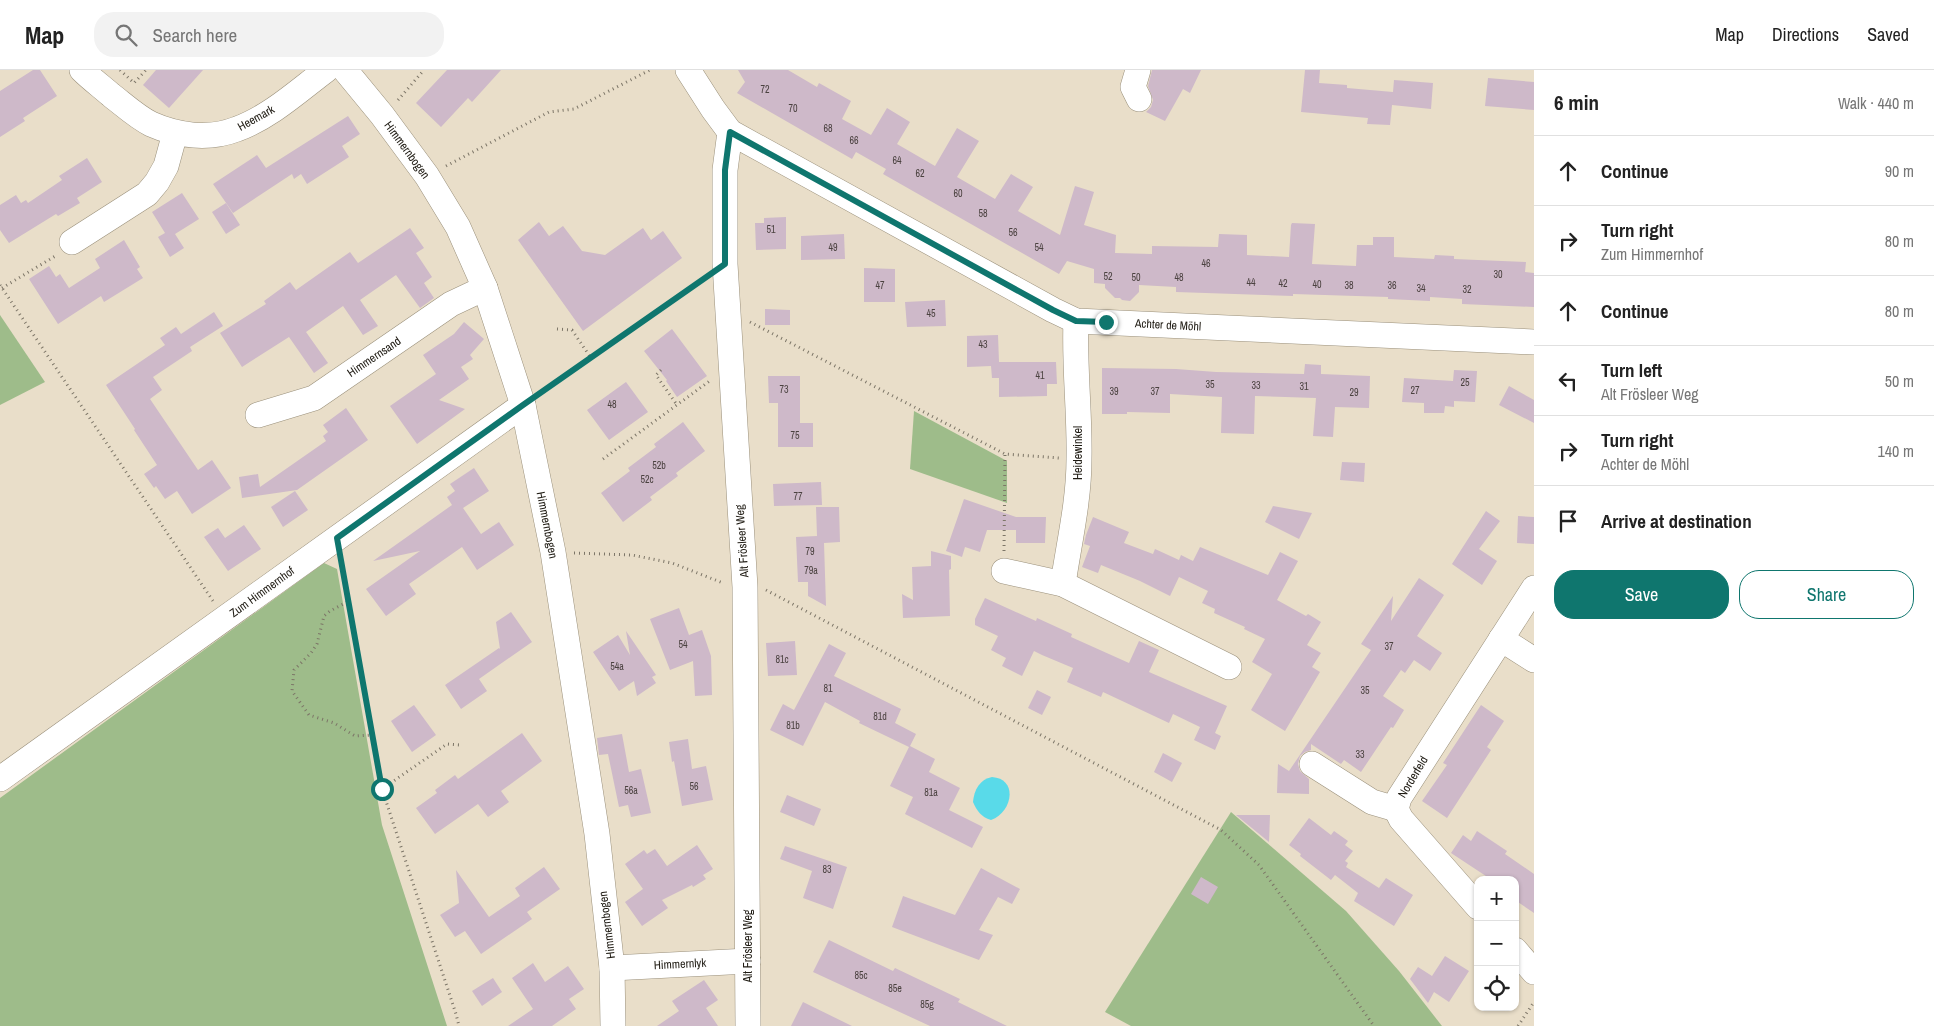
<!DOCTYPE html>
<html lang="en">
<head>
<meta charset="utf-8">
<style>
	:root { --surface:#fff; --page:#f2f2f2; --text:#222; --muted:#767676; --line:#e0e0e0; --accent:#0f766e }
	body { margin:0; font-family:"Archivo Narrow",sans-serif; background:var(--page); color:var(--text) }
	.controls { position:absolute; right:15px; bottom:15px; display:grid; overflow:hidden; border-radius:10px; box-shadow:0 1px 4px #0004 }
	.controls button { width:45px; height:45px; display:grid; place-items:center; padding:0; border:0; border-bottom:1px solid var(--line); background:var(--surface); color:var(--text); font:25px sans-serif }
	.stop { position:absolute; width:15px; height:15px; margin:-11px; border:4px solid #0f766e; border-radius:50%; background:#fff }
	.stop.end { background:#0f766e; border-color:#fff; box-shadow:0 1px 5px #0008 }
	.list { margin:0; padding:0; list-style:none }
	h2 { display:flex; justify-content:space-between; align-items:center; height:65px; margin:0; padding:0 20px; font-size:21px }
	h2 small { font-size:16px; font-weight:400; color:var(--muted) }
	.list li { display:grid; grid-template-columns:32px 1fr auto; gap:15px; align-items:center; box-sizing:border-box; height:70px; padding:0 20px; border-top:1px solid var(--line) }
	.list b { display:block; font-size:19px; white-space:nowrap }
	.list p { margin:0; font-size:16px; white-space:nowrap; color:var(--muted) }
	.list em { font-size:16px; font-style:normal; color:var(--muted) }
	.actions { display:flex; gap:10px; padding:15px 20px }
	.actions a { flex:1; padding:11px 0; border:1px solid var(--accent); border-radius:20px; text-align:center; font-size:18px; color:var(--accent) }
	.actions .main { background:var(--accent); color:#fff }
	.icon { flex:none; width:28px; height:28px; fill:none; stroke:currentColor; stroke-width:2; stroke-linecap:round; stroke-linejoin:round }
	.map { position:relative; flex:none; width:1534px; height:956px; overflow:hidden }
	header { display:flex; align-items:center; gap:30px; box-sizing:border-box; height:70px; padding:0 25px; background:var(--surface); border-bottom:1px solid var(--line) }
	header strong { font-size:24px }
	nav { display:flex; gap:28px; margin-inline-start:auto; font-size:18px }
	.search { width:350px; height:45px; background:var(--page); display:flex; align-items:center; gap:12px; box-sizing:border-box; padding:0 18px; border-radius:20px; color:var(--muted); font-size:19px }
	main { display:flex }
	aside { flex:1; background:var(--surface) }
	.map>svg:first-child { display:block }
</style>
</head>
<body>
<header>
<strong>Map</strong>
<div class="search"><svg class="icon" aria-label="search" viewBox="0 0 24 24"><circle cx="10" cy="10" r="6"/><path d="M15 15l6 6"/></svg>Search here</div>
<nav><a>Map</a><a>Directions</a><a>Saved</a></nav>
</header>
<main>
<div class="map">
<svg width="1534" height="956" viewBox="0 0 1534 956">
	<rect width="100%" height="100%" fill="#e9dec9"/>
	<g fill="#9ebc8a">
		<path d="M0,245L45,312L0,335Z"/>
		<path d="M914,341L1007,391V433L910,399Z"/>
		<path d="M324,493L337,499L382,755L447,956H0V728Z"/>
		<path d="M1231,742L1346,841L1399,901L1442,956H1131L1105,942Z"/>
	</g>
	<path fill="#59dae9" d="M992,707C1019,709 1012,743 991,750C981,747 977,741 973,732C974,720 980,709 992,707Z"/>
	<g fill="#ceb9c9">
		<path d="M33,0H40L57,26L23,48L25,51L0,67V21Z"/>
		<path d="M156,0H203L169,38L143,15Z"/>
		<path d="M447,0H501L472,32L468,28L441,57L416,33Z"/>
		<path d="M738,0H788L817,17L819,13L851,31L842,49L871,65L887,38L910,52L897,74L935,96L957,58L979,71L957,107L995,129L1011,104L1033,117L1018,141L1060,165L1075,116L1094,122L1084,155L1116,165L1115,183L1152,184V176L1218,177L1219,164L1247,165V185L1289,187L1291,155L1292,153L1315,154L1312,194L1356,196L1357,175H1373V167H1394V187L1434,189L1435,185L1454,186V189L1526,192L1525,202L1534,203V237L1462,234V229L1430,227V231L1388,229V227L1293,224V226L1176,222V217L1139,215V222L1130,231L1122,230L1120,228H1115L1105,218V214L1094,213V199L1067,191L1059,204L883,104L886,99L856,82L852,89L737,23L745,12Z"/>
		<path d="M1152,0H1201L1190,23L1183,19L1165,51L1146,42L1151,37L1153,30L1148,16Z"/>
		<path d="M1305,0H1320L1319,13L1347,15V18L1393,22L1394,10L1433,13L1431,39L1392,35L1390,55L1367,54L1368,48L1301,42Z"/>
		<path d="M1488,8L1534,12V40L1485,36Z"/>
		<path d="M348,46L360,64L342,76L349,87L307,114L301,104L294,109L292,104L233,143L213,114L257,85L266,98Z"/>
		<path d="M87,88L102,112L77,128L80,133L58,146L56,144L9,173L0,160V135L16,125L21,133L26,130L28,133L62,110L59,106Z"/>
		<path d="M182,123L199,149L175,164L184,178L170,187L158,167L165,163L152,142Z"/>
		<path d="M226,133L240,155L226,164L212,142Z"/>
		<path d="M786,147V179L756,180L755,153H764V148Z"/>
		<path d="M539,152L549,166L563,156L582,181L605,185L643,158L651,170L663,161L682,188L583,261L518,170Z"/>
		<path d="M410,158L424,178L416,183L432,207L424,213L434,228L420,238L396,205L360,230L378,256L363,265L343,236L306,262L328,293L314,303L289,267L242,297L220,263L266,234L264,231L290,212L296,220L350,182L358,193Z"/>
		<path d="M844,164L845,189L801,190V166Z"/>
		<path d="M124,170L140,197L137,199L143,208L104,232L101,226L58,254L29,209L49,196L56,207L60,204L69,218L100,198L95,189Z"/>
		<path d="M864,198L895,199V232H864Z"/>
		<path d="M945,230L946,256L907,257L905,232Z"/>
		<path d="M765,239L790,240V255H765Z"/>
		<path d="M214,242L223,256L190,277L192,281L153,307L162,320L150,329L198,400L212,390L231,418L192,444L177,421L165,429L156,416L154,418L144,404L157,395L134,360L135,359L106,315L165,275L160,268L176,257L181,264Z"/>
		<path d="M464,252L484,269L470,285L473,289L461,297L469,309L439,330L465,339L417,374L390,336L436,304L423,285L454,264Z"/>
		<path d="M672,259L707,306L677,327L666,311L667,310L644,281Z"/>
		<path d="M998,265L999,292H1056L1057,314H1047V326L999,327V308H992L991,296L967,297V266Z"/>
		<path d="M1305,294L1321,295V304L1370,306L1369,338L1335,337L1333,367L1313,366L1316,328L1255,326L1254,364L1221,363L1222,327L1170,324V343L1127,342V344H1102V298L1176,299L1216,302L1304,304Z"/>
		<path d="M1454,300L1477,301L1475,332L1454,331V337L1445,336L1444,343H1424V333L1402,332L1404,308L1453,311Z"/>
		<path d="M768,306H800V353H813V377H778V333H769Z"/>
		<path d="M626,312L648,342L609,370L587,340Z"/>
		<path d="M1509,316L1534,330V353L1499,335Z"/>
		<path d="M346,338L368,370L297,420L242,428L239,407L258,404L260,417L326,371L323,366L328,362L323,355Z"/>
		<path d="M683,352L705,381L676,403L678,406L650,427L652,430L623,452L601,423L630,401L628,398L656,377L654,374Z"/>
		<path d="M1342,392L1365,393L1364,412L1340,410Z"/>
		<path d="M474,398L489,421L463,438L481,464L499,452L514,475L477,500L462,477L409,514L416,524L386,546L366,519L420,481L373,491L452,435L447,427L455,421L450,414Z"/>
		<path d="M821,412L822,435L774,436L773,414Z"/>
		<path d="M295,421L308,440L283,457L271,437Z"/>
		<path d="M964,429L1016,447H1046L1045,473H1016V460H987L980,482L965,477L962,487L946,481Z"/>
		<path d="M1273,436L1312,443L1299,469L1265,452Z"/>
		<path d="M816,437H839L840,472L824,473L826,536L808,526V512H798L796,467L817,466Z"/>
		<path d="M1486,441L1500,451L1479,479L1497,491L1482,515L1452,494Z"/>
		<path d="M1518,446L1534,447V474L1517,473Z"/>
		<path d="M1093,447L1129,462L1124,473L1153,484L1155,479L1179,490L1181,485L1193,491L1200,477L1268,505L1280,482L1298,491L1277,530L1306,546L1308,544L1321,552L1307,575L1321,583L1312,597L1320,602L1285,661L1251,640L1272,604L1252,592L1265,569L1244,559L1245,557L1214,543L1215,539L1202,533L1208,521L1179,507L1170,526L1140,511L1101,495L1098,503L1082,497L1090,476L1084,474L1086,465Z"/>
		<path d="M244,455L261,479L228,501L204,467L218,458L225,468Z"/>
		<path d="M931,481L951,486V499L949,500L950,546L903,548L902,524L913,530L912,497L931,496Z"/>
		<path d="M1419,508L1444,525L1417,566L1442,583L1430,601L1414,590L1405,603L1401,600L1383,626L1404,640L1393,658L1391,657L1361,702L1344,690L1341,694L1311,674V680L1305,682L1300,686L1298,694L1300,701L1309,709V724L1277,723L1278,694L1289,701L1371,580L1361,574L1393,526L1391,551Z"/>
		<path d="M985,528L1027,547L1036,551L1037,548L1072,564L1071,567L1129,593L1139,571L1159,580L1149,602L1227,636L1215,663L1221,666L1215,680L1194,670L1200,657L1173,644L1169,653L1103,622L1101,627L1067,612L1073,598L1042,585L1034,581L1022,606L1002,596L1006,588L991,580L998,566L975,555V549Z"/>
		<path d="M679,538L689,565L702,560L711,586L712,625L695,626L693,591L670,600L650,549Z"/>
		<path d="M511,542L532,572L479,609L487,621L461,639L445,615L499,578L500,579L496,552Z"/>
		<path d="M626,561L656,605L652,607L656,613L637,626L634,611L619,621L593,582L618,565L630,585Z"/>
		<path d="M795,571L797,605L768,606L766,573Z"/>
		<path d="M829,574L846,583L834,606L901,639L895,653L916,664L910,676L935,689L929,702L960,718L949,740L983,757L972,778L905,744L913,727L890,716L909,677L859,653L860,651L825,632L803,676L770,660L783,634L794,640Z"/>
		<path d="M1037,620L1051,627L1042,645L1028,638Z"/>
		<path d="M414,635L436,665L412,682L391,651Z"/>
		<path d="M1481,635L1504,651L1487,677L1491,680L1447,748L1422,731L1447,695L1443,693Z"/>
		<path d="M522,663L542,691L501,721L509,732L488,747L478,734L435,764L416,738L437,723L435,720L455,705L458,709Z"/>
		<path d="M622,664L629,702L641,699L651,743L631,747L628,735L619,737L608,684L599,685L597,668Z"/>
		<path d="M688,669L692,699L706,696L713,730L682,736L674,691L672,692L669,672Z"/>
		<path d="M1163,683L1182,693L1172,712L1154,702Z"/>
		<path d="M787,725L821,739L814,756L780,742Z"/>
		<path d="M1236,745H1270L1269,772Z"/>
		<path d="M1309,748L1331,765L1334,761L1348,771L1345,775L1353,781L1345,791L1348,793L1346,797L1379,818L1386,808L1413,825L1394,856L1354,831L1358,823L1335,805L1331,810L1300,786L1301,784L1289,775Z"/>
		<path d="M1477,761L1507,781L1505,784L1534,804V843L1515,830V810H1492L1451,783L1463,765L1471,771Z"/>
		<path d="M697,775L713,799L703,805L706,809L693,817L692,815L662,830L668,838L642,856L625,832L643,819L625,794L644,780L647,784L655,779L667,796Z"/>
		<path d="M785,776L847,797L833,839L803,828L812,801L780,789Z"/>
		<path d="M544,797L560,819L527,842L532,849L481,884L465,861L455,867L440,845L459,833L456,800L489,847L520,826L515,818Z"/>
		<path d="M981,798L1020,819L1012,834L998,827L979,860L993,865L979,890L892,857L903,826L955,845Z"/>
		<path d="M1201,807L1218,817L1208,834L1191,824Z"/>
		<path d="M829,870L893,901L895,898L960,929L958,932L1007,956H930L813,902Z"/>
		<path d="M1445,886L1469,901L1449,932L1434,922L1428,933L1410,909L1418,897L1432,906Z"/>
		<path d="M533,893L545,912L568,896L584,919L569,929L576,939L552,956H508L533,939L512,908Z"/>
		<path d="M493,908L502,922L482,936L472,921Z"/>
		<path d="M704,910L718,930L706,938L718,956H657L679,941L672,931Z"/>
		<path d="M803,932L852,956H791Z"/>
	</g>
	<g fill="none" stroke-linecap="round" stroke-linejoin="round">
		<defs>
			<g id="minor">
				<path d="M82,0C91,9 102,17 111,25C124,35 137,47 151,54C178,66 209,70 237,59C270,47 298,21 326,0"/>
				<path d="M345,0L382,45L427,106L458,157L485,218L523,335L553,482L597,764L612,898L613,956"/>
				<path d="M688,0L713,39L730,62L1053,240L1076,251L1534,272"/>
				<path d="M1138,0L1133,17L1139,29"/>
				<path d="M730,62L725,100V194L745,517L748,956"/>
				<path d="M72,172L147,124L157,112L166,96L175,63"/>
				<path d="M258,345L314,328L451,234L485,218"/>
				<path d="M1004,501L1063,514L1229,597"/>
				<path d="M1063,514C1069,473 1079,431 1079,389C1080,343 1074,297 1076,251"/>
				<path d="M1501,569L1534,590"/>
				<path d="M1312,694L1372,732L1396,739"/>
				<path d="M0,709L523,335"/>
				<path d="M1478,837L1401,749L1396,739L1399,728L1534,518"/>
				<path d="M1515,880L1534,902"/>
				<path d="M612,898L748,891"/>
			</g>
		</defs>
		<use href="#minor" stroke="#9a907b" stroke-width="26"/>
		<g stroke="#7c7567" stroke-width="3" stroke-dasharray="1 4" stroke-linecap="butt">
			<path d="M120,0L134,13L146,0"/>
			<path d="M398,30L424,0"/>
			<path d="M446,96L549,42L574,39L650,0"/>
			<path d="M0,215L213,531"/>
			<path d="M2,218L57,185"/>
			<path d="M750,252L1005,384L1059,388"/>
			<path d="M557,259L572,260L591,288"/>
			<path d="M661,300L656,305L677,335"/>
			<path d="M542,321L703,210"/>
			<path d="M603,389L711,310"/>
			<path d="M1004,481L1005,384"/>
			<path d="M574,483L632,485L672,493L723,513"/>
			<path d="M341,493L382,719L456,944L459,956"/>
			<path d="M766,520L1221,760L1259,795L1374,956"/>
			<path d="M347,532L330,541L324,546L317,574L311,583L294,600L292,621L309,645L334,653L355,666L371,665"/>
			<path d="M382,719L447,674L460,675"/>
			<path d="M1518,956L1534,932"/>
		</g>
		<use href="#minor" stroke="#fff" stroke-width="25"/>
	</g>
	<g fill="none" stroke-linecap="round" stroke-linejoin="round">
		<path stroke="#0f766e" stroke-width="6" d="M382,719L337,468L523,335L725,194V100L730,62L1053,240L1076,251L1106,252"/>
	</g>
	<g text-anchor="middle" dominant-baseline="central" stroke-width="4" stroke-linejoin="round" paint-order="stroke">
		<g font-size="10" fill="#4b4240">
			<text x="765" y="19">72</text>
			<text x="793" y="38">70</text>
			<text x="828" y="58">68</text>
			<text x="854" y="70">66</text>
			<text x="897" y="90">64</text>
			<text x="920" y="103">62</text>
			<text x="958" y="123">60</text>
			<text x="983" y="143">58</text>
			<text x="771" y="159">51</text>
			<text x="1013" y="162">56</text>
			<text x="833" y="177">49</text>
			<text x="1039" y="177">54</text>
			<text x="1206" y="193">46</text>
			<text x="1498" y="204">30</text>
			<text x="1108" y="206">52</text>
			<text x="1136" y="207">50</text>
			<text x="1179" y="207">48</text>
			<text x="1251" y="212">44</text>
			<text x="1283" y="213">42</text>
			<text x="1317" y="214">40</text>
			<text x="880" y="215">47</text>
			<text x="1349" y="215">38</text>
			<text x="1392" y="215">36</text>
			<text x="1421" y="218">34</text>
			<text x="1467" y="219">32</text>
			<text x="931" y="243">45</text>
			<text x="983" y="274">43</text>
			<text x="1040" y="305">41</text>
			<text x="1465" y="312">25</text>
			<text x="1210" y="314">35</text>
			<text x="1256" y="315">33</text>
			<text x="1304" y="316">31</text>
			<text x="784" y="319">73</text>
			<text x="1415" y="320">27</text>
			<text x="1114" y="321">39</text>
			<text x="1155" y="321">37</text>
			<text x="1354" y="322">29</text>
			<text x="612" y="334">48</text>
			<text x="795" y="365">75</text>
			<text x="659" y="395">52b</text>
			<text x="647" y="409">52c</text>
			<text x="798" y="426">77</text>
			<text x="810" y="481">79</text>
			<text x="811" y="500">79a</text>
			<text x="683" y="574">54</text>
			<text x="1389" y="576">37</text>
			<text x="782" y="589">81c</text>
			<text x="617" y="596">54a</text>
			<text x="828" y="618">81</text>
			<text x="1365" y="620">35</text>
			<text x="880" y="646">81d</text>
			<text x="793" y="655">81b</text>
			<text x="1360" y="684">33</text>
			<text x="694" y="716">56</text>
			<text x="631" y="720">56a</text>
			<text x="931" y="722">81a</text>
			<text x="827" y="799">83</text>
			<text x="861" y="905">85c</text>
			<text x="895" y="918">85e</text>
			<text x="927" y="934">85g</text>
		</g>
		<g font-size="12" fill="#1f1b13" stroke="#fff">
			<text transform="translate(256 48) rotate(-29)">Heemark</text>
			<text transform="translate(407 80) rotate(54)">Himmernbogen</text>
			<text transform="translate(1168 255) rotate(3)">Achter de Möhl</text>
			<text transform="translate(374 287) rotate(-34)">Himmernsand</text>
			<text transform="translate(1078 383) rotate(-90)">Heidewinkel</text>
			<text transform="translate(547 455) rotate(79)">Himmernbogen</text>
			<text transform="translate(742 471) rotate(-94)">Alt Frösleer Weg</text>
			<text transform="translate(262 522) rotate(-36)">Zum Himmernhof</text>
			<text transform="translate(1413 707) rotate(-59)">Norderfeld</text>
			<text transform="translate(607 855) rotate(-97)">Himmernbogen</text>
			<text transform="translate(748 876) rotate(-90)">Alt Frösleer Weg</text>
			<text transform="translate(680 894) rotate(-3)">Himmernlyk</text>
		</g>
	</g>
</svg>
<div class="controls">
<button>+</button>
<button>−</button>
<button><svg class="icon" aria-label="locate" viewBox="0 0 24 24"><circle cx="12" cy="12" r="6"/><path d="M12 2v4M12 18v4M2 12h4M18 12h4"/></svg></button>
</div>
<div class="stop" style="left:382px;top:719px"></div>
<div class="stop end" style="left:1106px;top:252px"></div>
</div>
<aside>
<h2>6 min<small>Walk · 440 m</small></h2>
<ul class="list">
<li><svg class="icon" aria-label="ahead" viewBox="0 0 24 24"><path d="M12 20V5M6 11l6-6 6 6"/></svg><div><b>Continue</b></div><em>90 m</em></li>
<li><svg class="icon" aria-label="right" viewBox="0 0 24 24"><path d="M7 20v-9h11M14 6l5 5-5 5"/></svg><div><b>Turn right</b><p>Zum Himmernhof</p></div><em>80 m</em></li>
<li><svg class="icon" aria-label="ahead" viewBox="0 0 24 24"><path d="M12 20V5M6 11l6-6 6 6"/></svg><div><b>Continue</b></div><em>80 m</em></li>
<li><svg class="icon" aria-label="left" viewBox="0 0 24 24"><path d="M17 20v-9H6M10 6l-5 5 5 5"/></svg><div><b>Turn left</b><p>Alt Frösleer Weg</p></div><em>50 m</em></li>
<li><svg class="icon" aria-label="right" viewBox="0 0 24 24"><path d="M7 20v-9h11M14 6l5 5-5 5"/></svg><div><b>Turn right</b><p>Achter de Möhl</p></div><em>140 m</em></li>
<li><svg class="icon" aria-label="arrive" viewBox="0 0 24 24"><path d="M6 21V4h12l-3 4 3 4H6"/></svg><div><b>Arrive at destination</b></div></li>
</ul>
<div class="actions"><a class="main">Save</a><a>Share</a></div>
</aside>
</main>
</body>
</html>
